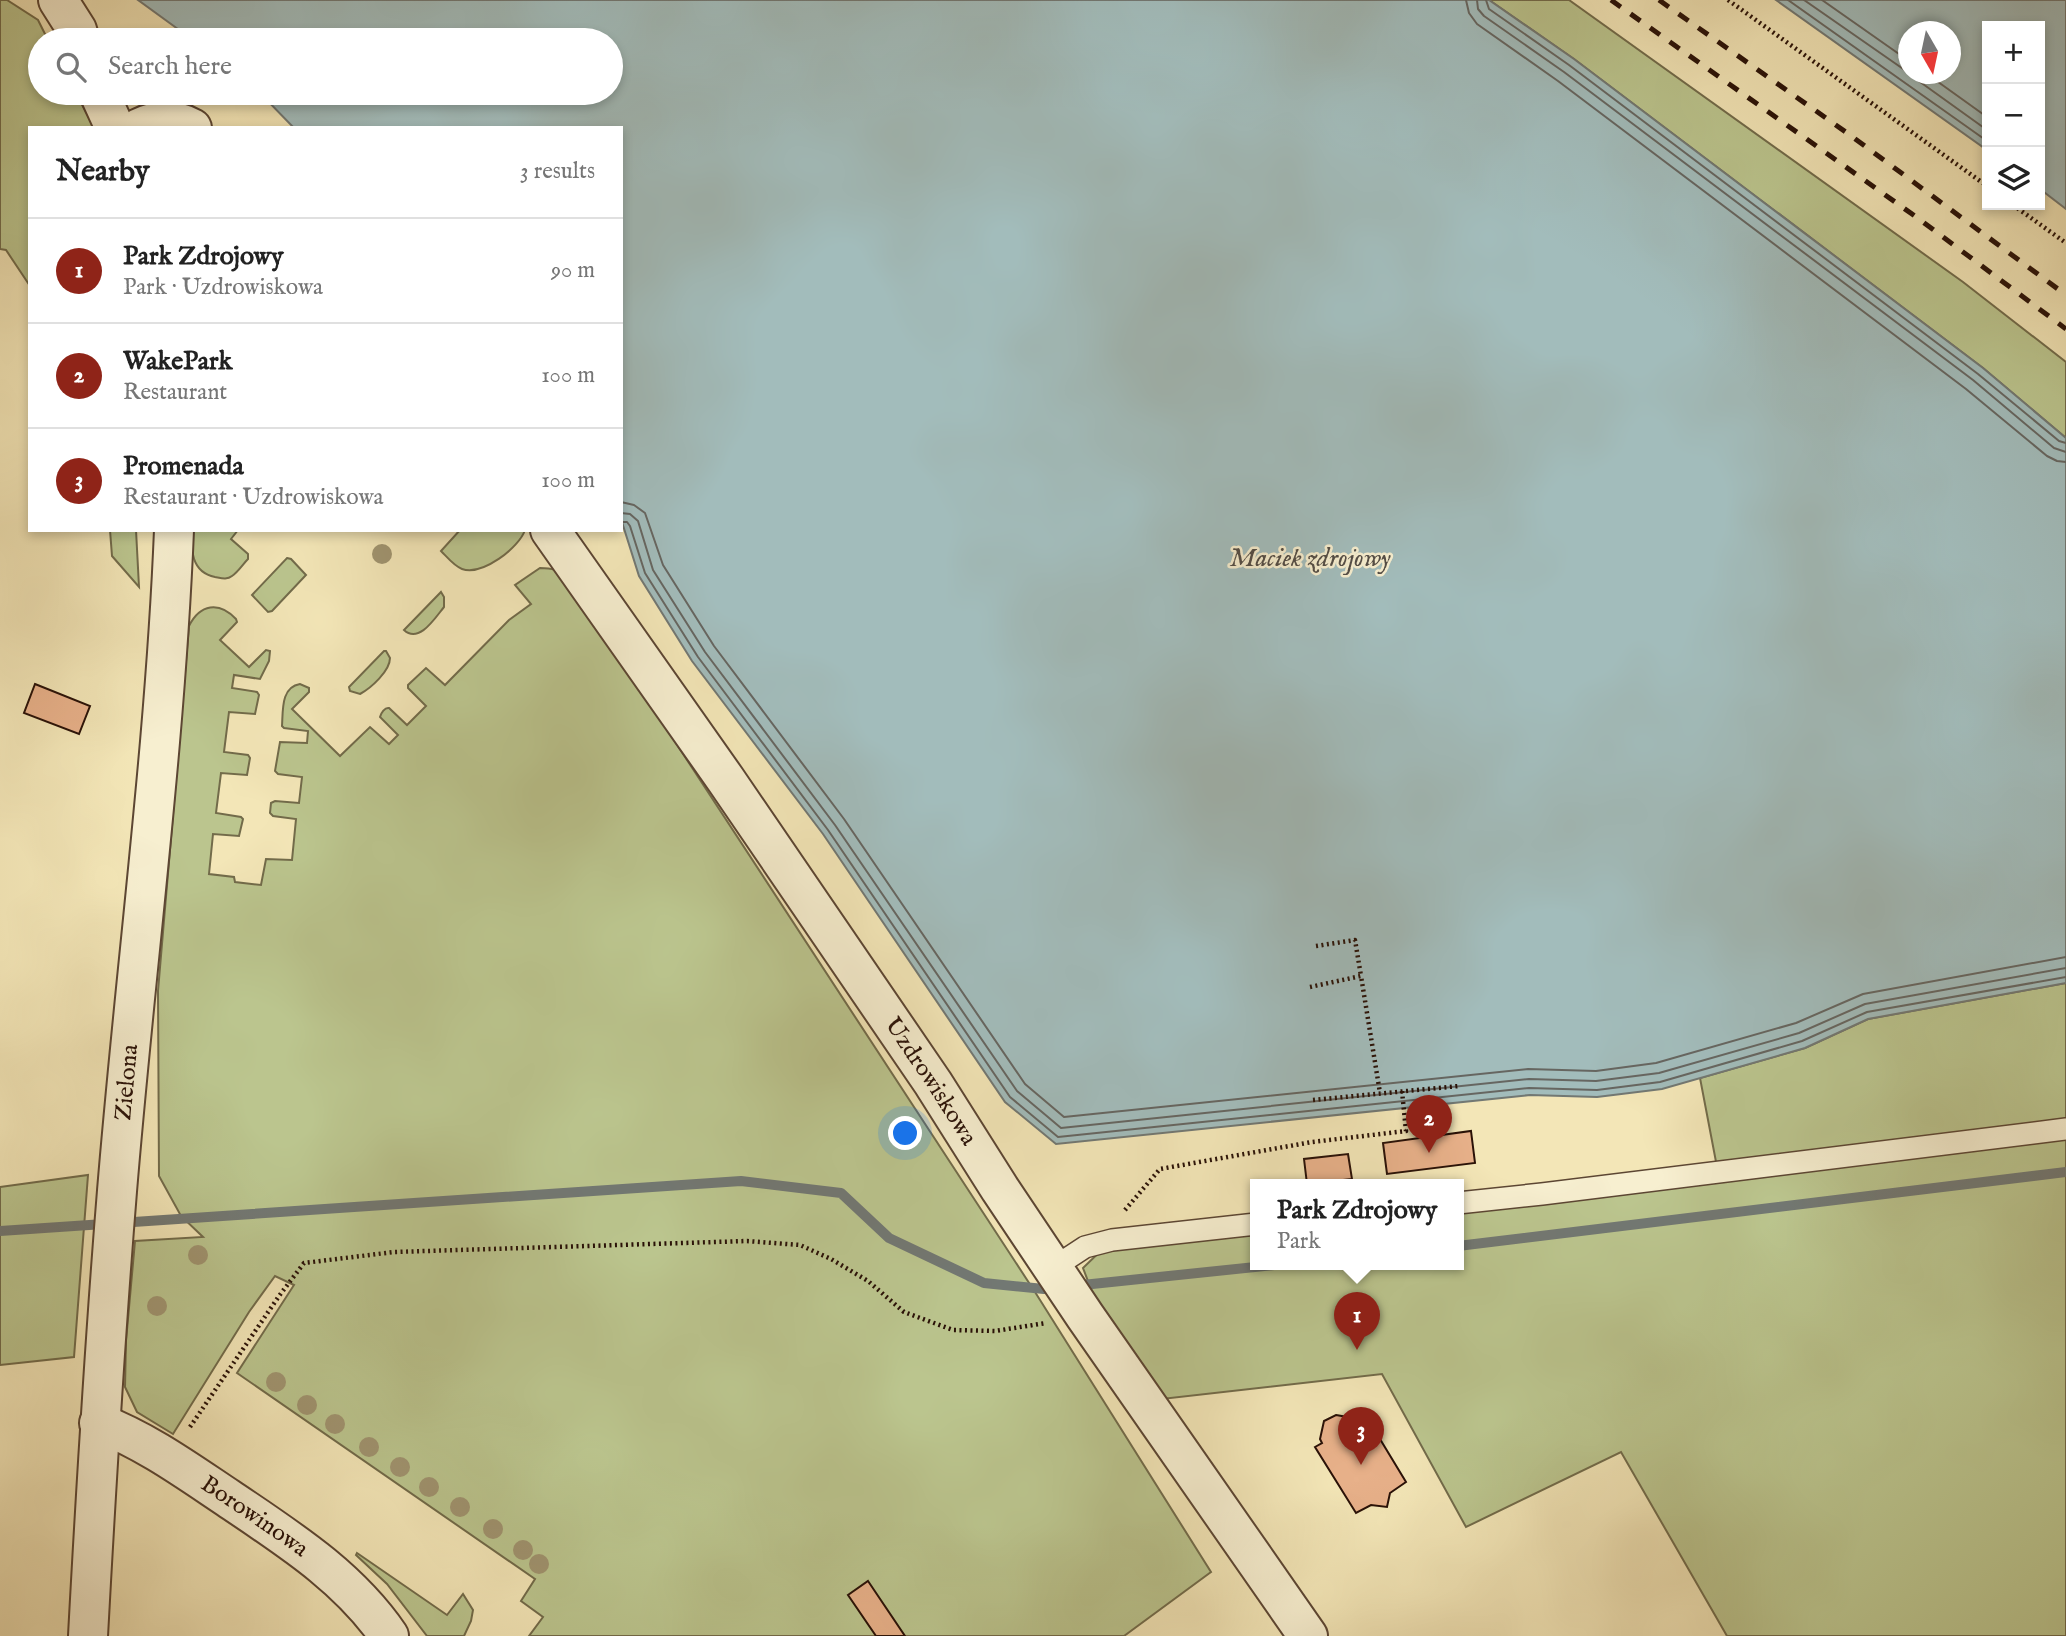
<!DOCTYPE html>
<html lang="en">
<head>
<meta charset="utf-8">
<style>
	:root { --surface:#fff; --page:#f2f2f2; --text:#222; --muted:#767676; --line:#e0e0e0; --accent:#8f2418 }
	body { margin:0; font-family:"IM FELL English",serif; background:var(--page); color:var(--text) }
	.controls { position:absolute; right:21px; top:21px; display:grid; overflow:hidden; border-radius:0px; box-shadow:0 4px 10px #0003 }
	.controls button { width:63px; height:63px; display:grid; place-items:center; padding:0; border:0; border-bottom:2px solid var(--line); background:var(--surface); color:var(--text); font:35px sans-serif }
	.compass { position:absolute; left:1898px; top:21px; width:63px; height:63px; border-radius:50%; background:var(--surface); box-shadow:0 4px 10px #0003; rotate:171deg }
	.you { position:absolute; left:906px; top:1134px; width:24px; height:24px; margin:-18px; border:5px solid #fff; border-radius:50%; background:#1a73e8; box-shadow:0 0 0 10px #1a73e833 }
	.badge { display:grid; place-items:center; width:46px; height:46px; border-radius:50%; background:var(--accent); color:#fff; font-size:23px; font-weight:700 }
	.pin { position:absolute; translate:-50% -58px; filter:drop-shadow(0 2px 4px #0008) }
	.pin::after { content:''; position:absolute; top:37px; width:24px; height:21px; background:inherit; clip-path:polygon(0 0,100% 0,50% 100%) }
	.popup { position:absolute; left:1250px; top:1179px; width:214px; height:91px; box-sizing:border-box; display:grid; place-content:center; border-radius:0px; background:var(--surface); filter:drop-shadow(0 2px 5px #0005); font-size:23px; white-space:nowrap; color:var(--muted) }
	.popup b { font-size:26px; color:var(--text) }
	.popup::after { content:''; position:absolute; left:50%; top:100%; margin-left:-14px; border:14px solid transparent; border-top-color:var(--surface) }
	.list { margin:0; padding:0; list-style:none }
	h2 { display:flex; justify-content:space-between; align-items:center; height:91px; margin:0; padding:0 28px; font-size:30px }
	h2 small { font-size:23px; font-weight:400; color:var(--muted) }
	.list li { display:grid; grid-template-columns:46px 1fr auto; gap:21px; align-items:center; box-sizing:border-box; height:105px; padding:0 28px; border-top:2px solid var(--line) }
	.list b { display:block; font-size:26px; white-space:nowrap }
	.list p { margin:0; font-size:23px; white-space:nowrap; color:var(--muted) }
	.list em { font-size:23px; font-style:normal; color:var(--muted) }
	.icon { flex:none; width:38px; height:38px; fill:none; stroke:currentColor; stroke-width:2; stroke-linecap:round; stroke-linejoin:round }
	.map { position:relative; flex:none; width:2066px; height:1636px; overflow:hidden }
	.search { position:absolute; background:var(--surface); box-shadow:0 4px 10px #0003; left:28px; top:28px; width:595px; height:77px; display:flex; align-items:center; gap:18px; box-sizing:border-box; padding:0 24px; border-radius:38px; color:var(--muted); font-size:26px }
	.panel { position:absolute; background:var(--surface); box-shadow:0 4px 10px #0003; left:28px; top:126px; width:595px; height:406px; border-radius:0px }
	.map>svg:first-child { display:block }
</style>
</head>
<body>
<div class="map">
<svg width="2066" height="1636" viewBox="0 0 2066 1636">
	<rect width="100%" height="100%" fill="#f3e6b7"/>
	<filter id="stains"><feTurbulence type="fractalNoise" baseFrequency=".00286" numOctaves="4"/><feColorMatrix values="0 0 0 0 .2 0 0 0 0 .09 0 0 0 0 .02 0 0 0 .5 -.17"/></filter>
	<radialGradient id="worn" r=".72"><stop offset=".6" stop-color="#630" stop-opacity="0"/><stop offset="1" stop-color="#630" stop-opacity=".3"/></radialGradient>
	<g fill="#bbc58e" stroke="#726b4a" stroke-width="2">
		<path d="M0,0H7L38,20L48,40H40V93H76L93,126V128H30V286L6,250L0,249Z"/>
		<path d="M1489,0H1569L1963,282L2066,362V438L1983,368L1574,59Z"/>
		<path d="M110,530H136L139,587L112,556Z"/>
		<path d="M192,530H238L231,539L248,554V559C243,564 238,572 232,576C227,580 221,578 215,577C191,572 191,550 192,530Z"/>
		<path d="M460,530H525C519,548 482,576 462,569C454,566 447,557 441,551Z"/>
		<path d="M287,558L291,559L306,575L272,611L268,612L252,595Z"/>
		<path d="M540,568C552,568 559,570 568,578L1035,1292L1211,1572L1124,1636H529L543,1617L521,1601L535,1579L237,1373L294,1285L275,1276L249,1312L173,1434L137,1412L125,1387L126,1341L135,1241L203,1237L181,1216L159,1176L158,991L189,626C200,604 219,601 236,619L237,622L220,640L249,667L266,650L270,651L269,661L260,679L234,675L232,688L257,692L259,695L255,714L229,712L224,752L248,755L250,758L247,775L221,773L216,813L241,817L243,819L239,836L213,834L209,874L234,877L235,882L261,885L266,859L292,860L296,819L273,816L270,813L271,803L275,801L299,803L302,777L278,774L275,771L280,742L307,743L308,731L284,728L282,726C283,710 281,687 300,684L309,688V692L292,709L340,756L370,727L389,744L398,735L380,717C381,713 385,707 389,708L407,725L426,706L408,688V685L426,668L445,685L509,620L531,604L515,585Z"/>
		<path d="M441,592L444,597V607C435,618 419,644 404,630Z"/>
		<path d="M384,651H386L390,658C390,671 371,688 360,694L350,691L349,687Z"/>
		<path d="M2066,983V1636H1727L1621,1452L1466,1527L1382,1374L1153,1400L1105,1326L1083,1268L1112,1240L1255,1224L1256,1264H1458L1459,1203L1717,1167L1700,1078L1805,1048L1868,1019Z"/>
		<path d="M88,1175L74,1357L0,1365V1187Z"/>
		<path d="M357,1553L447,1615L463,1594L473,1610L471,1621L464,1636H427L387,1584L356,1555Z"/>
	</g>
	<g fill="#a2bcbb" stroke="#727873" stroke-width="2" fill-rule="evenodd">
		<path d="M138,0H1489L1574,59L1983,368L2066,438V983L1868,1019L1805,1048L1662,1089L1597,1097L1530,1095L1056,1144L1005,1102L823,834L692,661L639,576L621,519V128H294L260,93H611V40H193Z"/>
		<path d="M1776,0H2066V209L2040,189V26H1987V150ZM1909,32H1951V74H1909Z"/>
	</g>
	<g fill="none" stroke-linecap="round" stroke-linejoin="round">
		<g stroke="#666661" stroke-width="2">
			<path d="M1466,0L1469,13L1477,24L1558,81L1966,389L2047,456L2057,461L2066,462"/>
			<path d="M1477,0L1478,9L1484,16L1564,72L1973,380L2054,448L2066,452"/>
			<path d="M1486,0L1489,9L1569,65L1978,374L2059,441L2066,443"/>
			<path d="M1788,0L1987,141"/>
			<path d="M1804,0L1909,73"/>
			<path d="M1822,0L1909,61"/>
			<path d="M1909,74L1987,130"/>
			<path d="M1927,74L1987,117"/>
			<path d="M621,502L634,505L645,513L663,565L714,646L844,819L1025,1084L1064,1117L1528,1069L1596,1071L1656,1063L1796,1023L1863,994L2066,957"/>
			<path d="M621,513L630,514L638,521L653,570L705,652L835,825L1017,1091L1061,1128L1529,1079L1596,1081L1659,1073L1799,1033L1865,1004L2066,968"/>
			<path d="M621,522H627L630,526L645,573L698,657L828,830L1010,1097L1058,1137L1529,1088L1597,1090L1660,1082L1802,1041L1867,1012L2066,977"/>
		</g>
		<g stroke="#727873" stroke-width="10">
			<path d="M0,1231L741,1181L841,1193L889,1238L984,1283L1044,1289L1057,1288"/>
			<path d="M1458,1246L2066,1172"/>
			<path d="M1073,1286L1283,1264"/>
		</g>
	</g>
	<g fill="#e8b18a" stroke="#291107" stroke-width="2">
		<path d="M35,684L90,706L79,734L24,713Z"/>
		<path d="M1471,1131L1475,1163L1387,1174L1383,1143Z"/>
		<path d="M1348,1154L1352,1179L1307,1184L1304,1159Z"/>
		<path d="M1336,1415L1353,1418L1356,1423L1366,1416L1406,1482L1390,1493L1387,1507L1371,1505L1356,1513L1315,1447L1322,1443L1320,1439L1324,1421Z"/>
		<path d="M868,1581L905,1636H876L848,1595Z"/>
	</g>
	<g fill="none" stroke-linecap="round" stroke-linejoin="round">
		<defs>
			<g id="lane">
				<path d="M1458,1203L1542,1194L2066,1129"/>
				<path d="M1053,1268L1085,1247L1112,1240L1256,1224"/>
			</g>
			<g id="street">
				<path d="M58,0L77,30L80,40"/>
				<path d="M99,93L115,128"/>
				<path d="M139,128C157,119 174,118 192,128"/>
				<path id="s1" d="M550,530L726,780L933,1083L1000,1189L1085,1316L1308,1636"/>
				<path id="s2" d="M99,1423C146,1441 186,1470 228,1498C287,1538 348,1576 389,1636"/>
				<path id="s3" d="M88,1636C96,1488 105,1339 117,1191C135,971 165,751 174,530"/>
			</g>
		</defs>
		<use href="#lane" stroke="#5c4633" stroke-width="24"/>
		<use href="#street" stroke="#5c4633" stroke-width="42"/>
		<g stroke="#291107" stroke-width="4.5" stroke-dasharray="2 3.5" stroke-linecap="butt">
			<path d="M1728,0L1987,186"/>
			<path d="M2013,205L2066,243"/>
			<path d="M1316,946L1355,940L1361,976"/>
			<path d="M1310,987L1361,976L1380,1093"/>
			<path d="M1313,1100L1459,1086"/>
			<path d="M1125,1210L1160,1169L1312,1142L1406,1131L1402,1091"/>
			<path d="M190,1427L279,1296L304,1263L394,1252L747,1241L800,1245L831,1259L868,1281L904,1312L953,1330L995,1331L1046,1323"/>
		</g>
		<use href="#lane" stroke="#f7efd0" stroke-width="21"/>
		<use href="#street" stroke="#f7efd0" stroke-width="38"/>
		<g stroke="#291107" stroke-width="5" stroke-dasharray="12 12" stroke-linecap="butt">
			<path d="M1611,0L1919,219L2066,329"/>
			<path d="M1659,0L1850,135L2066,295"/>
		</g>
	</g>
	<g fill="#a09470">
		<circle cx="382" cy="554" r="10"/>
		<circle cx="198" cy="1255" r="10"/>
		<circle cx="157" cy="1306" r="10"/>
		<circle cx="276" cy="1382" r="10"/>
		<circle cx="307" cy="1405" r="10"/>
		<circle cx="335" cy="1424" r="10"/>
		<circle cx="369" cy="1447" r="10"/>
		<circle cx="400" cy="1467" r="10"/>
		<circle cx="429" cy="1487" r="10"/>
		<circle cx="460" cy="1507" r="10"/>
		<circle cx="493" cy="1529" r="10"/>
		<circle cx="523" cy="1550" r="10"/>
		<circle cx="539" cy="1564" r="10"/>
	</g>
	<g text-anchor="middle" dominant-baseline="central" stroke-width="5" stroke-linejoin="round" paint-order="stroke">
		<g font-size="24" fill="#291107" stroke="#f7efd0">
			<text stroke="none"><textPath href="#s1" startOffset="670">Uzdrowiskowa</textPath></text>
			<text stroke="none"><textPath href="#s3" startOffset="555">Zielona</textPath></text>
			<text stroke="none"><textPath href="#s2" startOffset="182">Borowinowa</textPath></text>
		</g>
		<g font-size="26" font-style="italic" fill="#534d46" stroke="#f7efd0">
			<text x="1310" y="558">Maciek zdrojowy</text>
		</g>
	</g>
	<rect width="100%" height="100%" filter="url(#stains)"/>
	<rect width="100%" height="100%" fill="url(#worn)"/>
</svg>
<div class="controls">
<button>+</button>
<button>−</button>
<button><svg class="icon" aria-label="layers" viewBox="0 0 24 24"><path d="M12 4l9 5-9 5-9-5zM3 14l9 5 9-5"/></svg></button>
</div>
<svg class="compass" viewBox="-18 -18 36 36"><path d="M0-13l5 13h-10z" fill="#e53935"/><path d="M0 13l5-13h-10z" fill="#767676"/></svg>
<div class="you"></div>
<div class="pin badge" style="left:1357px;top:1350px">1</div>
<div class="popup"><b>Park Zdrojowy</b>Park</div>
<div class="pin badge" style="left:1429px;top:1153px">2</div>
<div class="pin badge" style="left:1361px;top:1465px">3</div>
<div class="search"><svg class="icon" aria-label="search" viewBox="0 0 24 24"><circle cx="10" cy="10" r="6"/><path d="M15 15l6 6"/></svg>Search here</div>
<section class="panel">
<h2>Nearby<small>3 results</small></h2>
<ul class="list">
<li><span class="badge">1</span><div><b>Park Zdrojowy</b><p>Park · Uzdrowiskowa</p></div><em>90 m</em></li>
<li><span class="badge">2</span><div><b>WakePark</b><p>Restaurant</p></div><em>100 m</em></li>
<li><span class="badge">3</span><div><b>Promenada</b><p>Restaurant · Uzdrowiskowa</p></div><em>100 m</em></li>
</ul>
</section>
</div>
</body>
</html>
